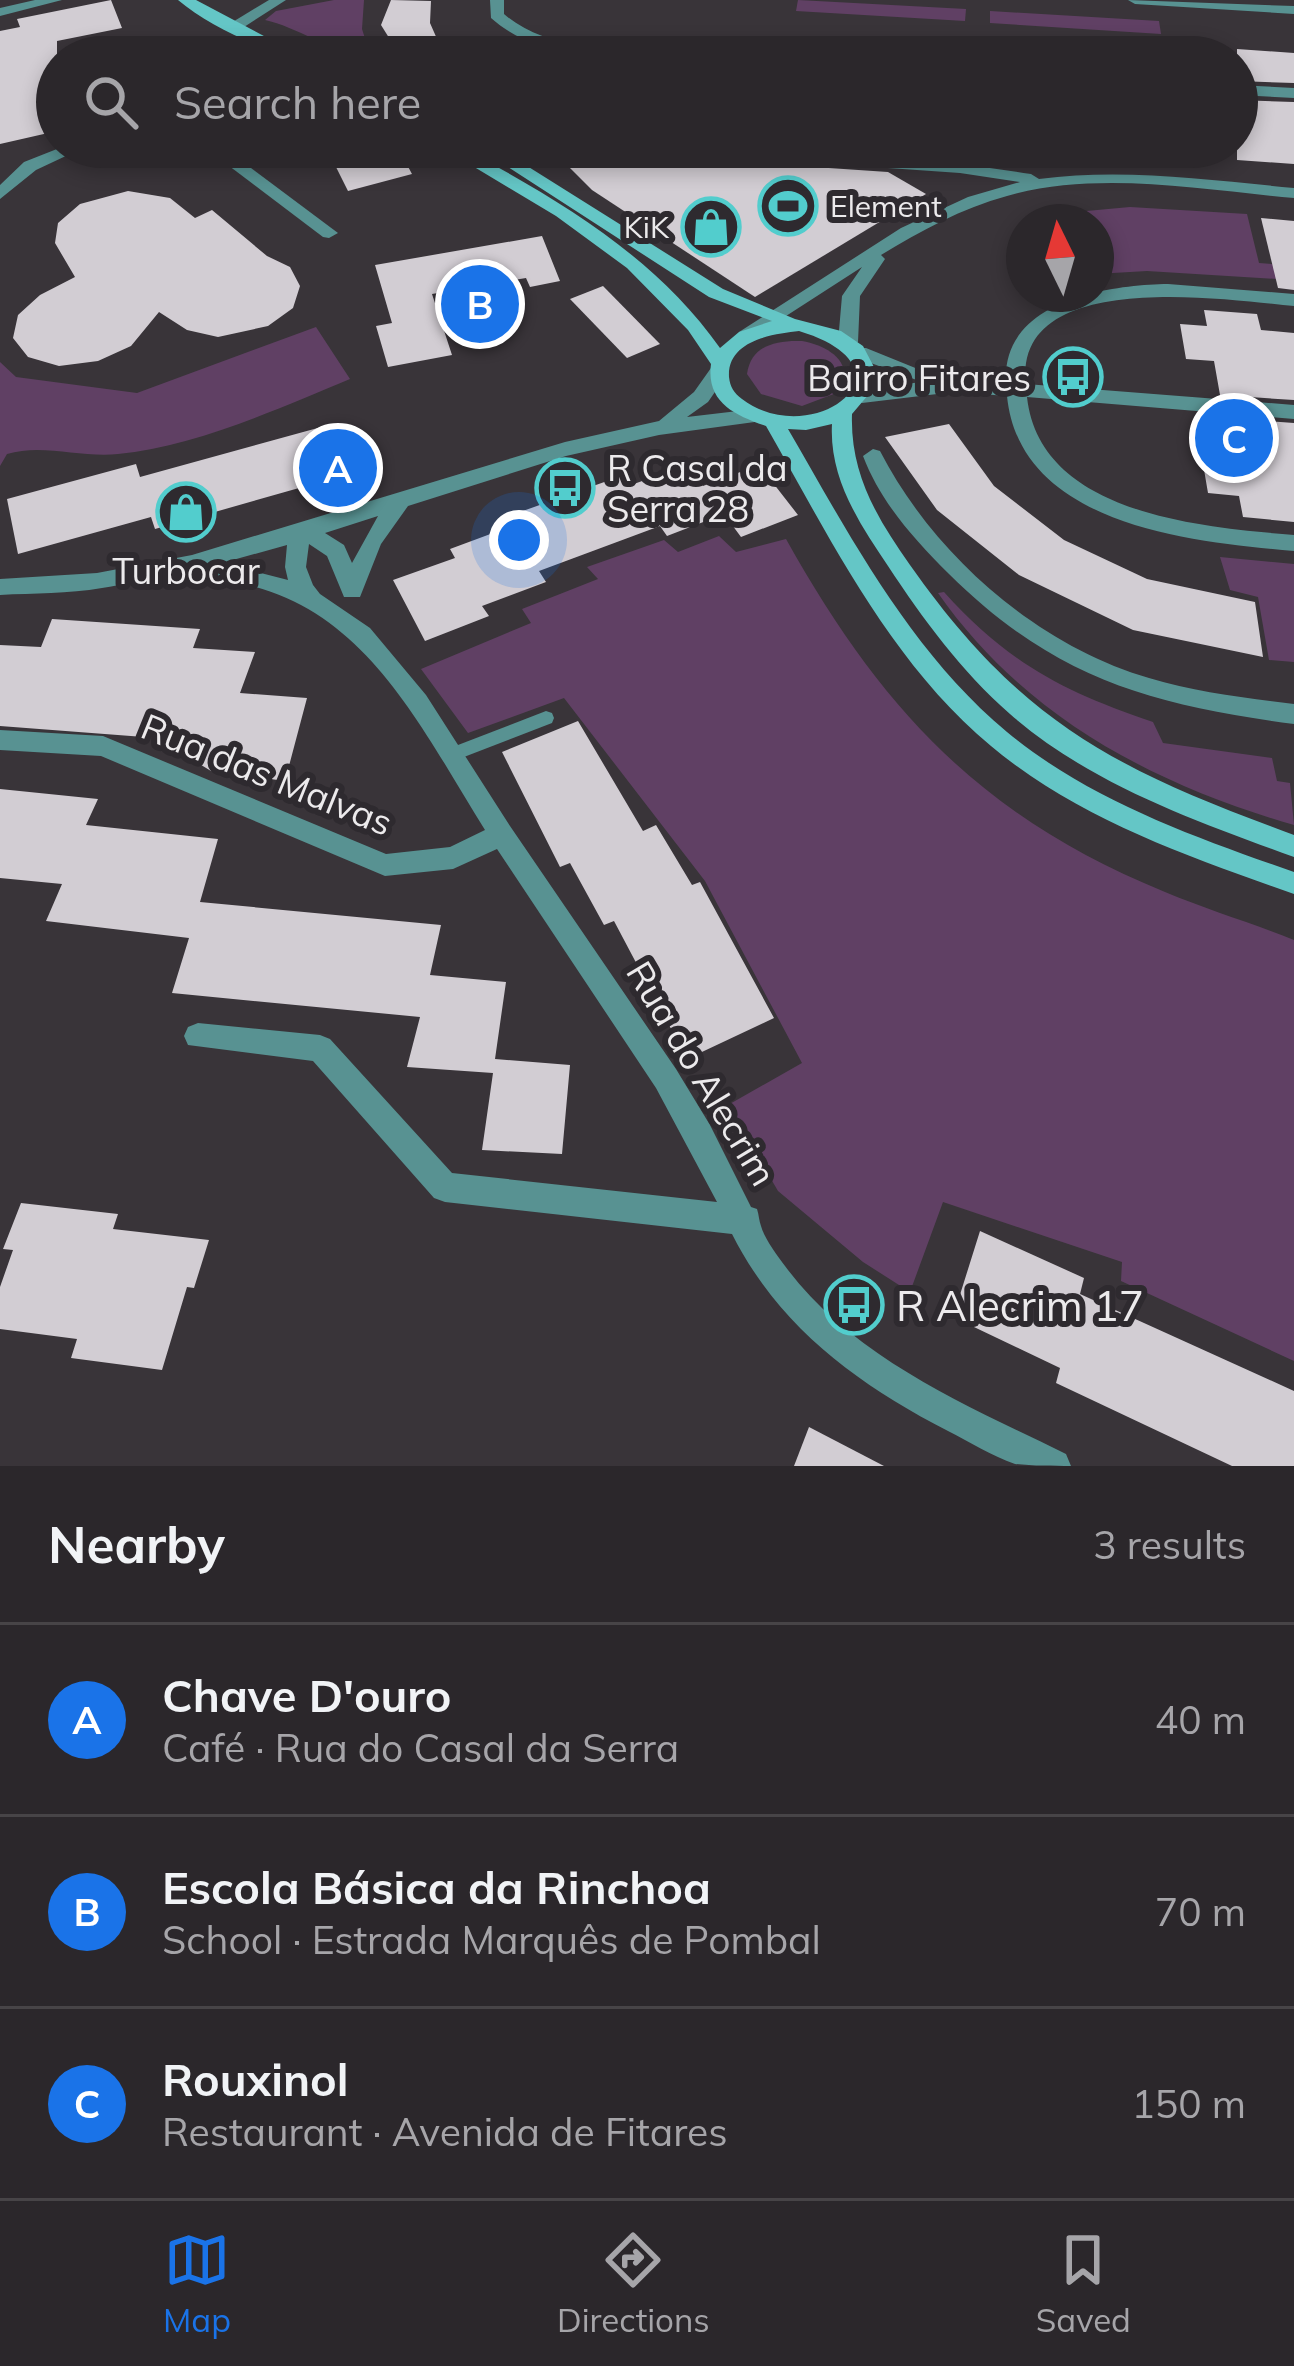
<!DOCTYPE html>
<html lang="en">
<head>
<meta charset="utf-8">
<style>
	:root { --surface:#2b272b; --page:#373337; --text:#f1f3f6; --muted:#a6a5a9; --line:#474447; --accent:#1a73e8 }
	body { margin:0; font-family:Mulish,sans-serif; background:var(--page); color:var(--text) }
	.compass { position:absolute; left:1006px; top:204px; width:108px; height:108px; border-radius:50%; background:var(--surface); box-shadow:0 6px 18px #0003; rotate:355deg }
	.you { position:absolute; left:519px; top:540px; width:42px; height:42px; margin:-30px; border:9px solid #fff; border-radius:50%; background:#1a73e8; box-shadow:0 0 0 18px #1a73e833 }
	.badge { display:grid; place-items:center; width:78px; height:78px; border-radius:50%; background:var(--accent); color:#fff; font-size:39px; font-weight:700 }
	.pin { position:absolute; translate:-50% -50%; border:6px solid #fff; box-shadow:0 3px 12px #0006 }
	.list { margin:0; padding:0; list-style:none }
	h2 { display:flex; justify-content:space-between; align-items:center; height:156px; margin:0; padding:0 48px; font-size:51px }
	h2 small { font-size:39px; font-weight:400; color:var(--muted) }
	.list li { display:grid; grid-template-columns:78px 1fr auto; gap:36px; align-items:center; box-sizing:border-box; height:192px; padding:0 48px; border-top:3px solid var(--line) }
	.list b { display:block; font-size:45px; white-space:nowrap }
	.list p { margin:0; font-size:39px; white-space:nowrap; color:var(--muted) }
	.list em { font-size:39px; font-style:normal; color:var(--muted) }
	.icon { flex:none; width:66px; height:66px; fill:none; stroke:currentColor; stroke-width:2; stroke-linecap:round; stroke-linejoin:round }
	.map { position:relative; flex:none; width:1294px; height:1466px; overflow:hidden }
	.search { position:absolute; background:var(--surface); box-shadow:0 6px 18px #0003; left:36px; right:36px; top:36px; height:132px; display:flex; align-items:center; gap:30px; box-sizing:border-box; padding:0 42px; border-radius:66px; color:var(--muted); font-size:45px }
	.sheet { height:732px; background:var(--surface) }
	nav { display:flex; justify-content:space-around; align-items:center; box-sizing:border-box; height:168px; border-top:3px solid var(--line); background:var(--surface); font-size:33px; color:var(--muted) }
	nav a { display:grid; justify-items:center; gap:6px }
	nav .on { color:var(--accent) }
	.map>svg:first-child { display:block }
</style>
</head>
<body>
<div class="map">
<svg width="1294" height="1466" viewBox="0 0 1294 1466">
	<rect width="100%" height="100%" fill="#393439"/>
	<g fill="#604064">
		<path d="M334,0H364L362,29L369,51C334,56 299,27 265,20L276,11Z"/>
		<path d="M798,0L966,9L965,21L796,11Z"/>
		<path d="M990,11L1159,21L1161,34L990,23Z"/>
		<path d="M1130,207L1247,214L1259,263L1294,266V280L1147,271L1096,274V222H1055L1043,215Z"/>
		<path d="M316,327L350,379C280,408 194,447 118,454C81,458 42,443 7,454L0,466V362L16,377L137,393Z"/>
		<path d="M802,341C829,346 856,363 839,392L802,406L761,394L747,374C751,345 777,340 802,341Z"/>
		<path d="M719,536L736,552L786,539C881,709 981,817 1165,892C1208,910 1252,923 1294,940V1361L1121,1281L1122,1262L943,1202L910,1292L863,1262L778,1191L728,1105L802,1063L705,881L564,698L468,733L421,669L531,623L522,609L598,579L587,567L664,540L678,552Z"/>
		<path d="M1220,557L1294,564V662L1269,660L1258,597L1230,590Z"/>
		<path d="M944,592C1008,663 1064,692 1153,722L1163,743L1272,758L1277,781L1290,783L1294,825C1152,784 1024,716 938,593Z"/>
	</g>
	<g fill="#d2cdd3">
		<path d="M111,0L122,28L57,41V131L0,144V31L20,27L17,19Z"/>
		<path d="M391,0L431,1L430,23L445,57H401L381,25Z"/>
		<path d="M1237,49L1294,53V83L1237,81Z"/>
		<path d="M1237,100L1294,102V164L1237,160Z"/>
		<path d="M326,147L398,148L412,174L348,191Z"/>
		<path d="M551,149L888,172L926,194L755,297L592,190Z"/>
		<path d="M128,191L170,198L195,218L212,210L267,256L290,267L300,286L293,308L268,326L218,337L187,330L159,312L131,346L98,361L59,366L28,357L13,338L18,315L40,295L75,277L55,243L58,223L80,204Z"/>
		<path d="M1261,218L1294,221V290L1278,288Z"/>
		<path d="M542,236L560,281L530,287L526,278L432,294L452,355L388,367L376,326L392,323L375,265Z"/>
		<path d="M603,286L660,344L627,358L570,299Z"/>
		<path d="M1204,310L1257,314L1261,330L1294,333V400L1220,395L1214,361L1186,359L1180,324L1207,326Z"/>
		<path d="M1225,418L1294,423V522L1243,517L1239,496L1208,493L1201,452L1231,454Z"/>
		<path d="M949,424L994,486L1064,540L1147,579L1255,602L1263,657L1133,630L1019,575L937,510L885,437Z"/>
		<path d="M325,426L345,475L155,529L151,517L18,554L7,499L136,464L140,477Z"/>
		<path d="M687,465L703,486L759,465L798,515L741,537L724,514L667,536L660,526L539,571L546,582L482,606L489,616L425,641L393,580L455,558L450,549L512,526L506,517L624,475L631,485Z"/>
		<path d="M52,619L200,629L193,648L255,652L240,693L307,698L285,781L211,771L157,738L0,726V645L41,647Z"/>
		<path d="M578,721L643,831L656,825L692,885L700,882L774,1018L687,1059L614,921L604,925L570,863L560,867L502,752Z"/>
		<path d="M0,789L98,799L86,825L218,839L200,902L441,925L430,975L506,982L495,1059L570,1065L562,1154L482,1150L493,1073L407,1067L420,1017L172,993L189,938L46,921L62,884L0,878Z"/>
		<path d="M21,1203L118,1214L113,1229L209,1240L194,1288L187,1287L162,1370L71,1358L77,1339L0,1329V1287L13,1250L3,1249Z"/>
		<path d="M980,1231L1084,1278L1080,1294L1294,1391V1466H1232L1056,1383L1060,1368L953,1317Z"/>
		<path d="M809,1427L884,1466H794Z"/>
	</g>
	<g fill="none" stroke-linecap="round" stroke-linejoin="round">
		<path fill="#589292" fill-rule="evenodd" d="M546,711L552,713L554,718L552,723L451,762L445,760L443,755L445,750Z"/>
		<g fill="#589292" fill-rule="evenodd">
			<path d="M35,0H62L0,16V8Z"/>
			<path d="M269,0H286L241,29H231V23Z"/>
			<path d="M490,0H504V14C557,61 663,50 731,52L739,57C661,57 554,74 491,18Z"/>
			<path d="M1128,0L1294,6V14L1135,4Z"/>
			<path d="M274,42L279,44V50L263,57H242Z"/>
			<path d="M1237,85L1294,88V98L1237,95Z"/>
			<path d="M62,147H85L36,170L0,199V185L24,162Z"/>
			<path d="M204,147H223L338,233L329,238L323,237Z"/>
			<path d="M519,147H535L528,165L520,170L512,165Z"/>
			<path d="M649,147C776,147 905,154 1031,174L1039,179C1124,168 1209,180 1294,188V198C1201,190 1099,170 1007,196C962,208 921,231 881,255L885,259L860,296L858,342L848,348L838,342L842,296L862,267L755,336L748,338L739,332L901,228L968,197L1020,182L960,173L657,152Z"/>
			<path d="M1168,284L1294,294V306C1229,300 1013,266 1026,384L1294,405V419L1027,397C1040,515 1202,527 1294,535V551C1192,542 1020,526 1007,396L954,392L862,403L852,396L862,389L922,382L852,356V348H866L945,380L1006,383C1001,300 1109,285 1168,284Z"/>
			<path d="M718,367L728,373L708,402L687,417L755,409L762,411V421L659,435L566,456L408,506L381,544L360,597H344L327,556L309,544L306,567L313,585L320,594L370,628L426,695L510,826L676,1069L710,1125L751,1207L757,1209C759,1215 759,1221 761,1226C765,1240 777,1255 785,1266C853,1358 966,1405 1066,1454L1071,1466C1054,1466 1031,1466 1015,1464C992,1456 970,1442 948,1431C857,1384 779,1327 732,1234L445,1202L434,1198L313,1061L188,1045L184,1036L188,1027L198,1023L320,1035L330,1039L452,1173L717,1202L656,1088L497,849L453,869L385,876L101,756L0,750V730L103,736L386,854L450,847L485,830C422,730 367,608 239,583C215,578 189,574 165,576C144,578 123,585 102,588C68,594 34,593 0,595V579L97,573L192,555L565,442L659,421L694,392L711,368ZM378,516L352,563L344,545L325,533ZM287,545L285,567L288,580L222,563Z"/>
			<path d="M873,449L880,451C933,554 1036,645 1149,678C1196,692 1245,698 1294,704V724C1150,705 1054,678 949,574C914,539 881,503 863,456Z"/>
		</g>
		<g fill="#64c6c6" fill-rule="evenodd">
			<path d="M178,0H196L279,44L319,57C273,57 213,29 178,0Z"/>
			<path d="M441,147H461C559,200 655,256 720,348L739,332L772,321L709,297L477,147H497L723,289L795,319L841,331L863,346L875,369L874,388L852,414C850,474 877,518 910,565C1022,724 1117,770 1294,835V857C1195,821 1090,784 1010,714C961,671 923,619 888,566C859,523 829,478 832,424L806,430L788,429C850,536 910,651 1007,732C1089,800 1194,837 1294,872V894C1189,857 1078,819 991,746C890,662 830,538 766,426C734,415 706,402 711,364L688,330L627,268L556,216ZM799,331C924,369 812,452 742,399C734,393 730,387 729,377C727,340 773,334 799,331Z"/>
		</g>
	</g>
	<defs>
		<symbol id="stadium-ring" viewBox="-11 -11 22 22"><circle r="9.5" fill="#2e2a2f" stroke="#52cdcd" stroke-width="1.5"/><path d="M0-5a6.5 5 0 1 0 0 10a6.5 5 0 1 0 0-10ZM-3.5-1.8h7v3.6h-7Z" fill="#52cdcd"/></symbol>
		<symbol id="shop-ring" viewBox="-11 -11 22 22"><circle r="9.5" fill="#2e2a2f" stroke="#52cdcd" stroke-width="1.5"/><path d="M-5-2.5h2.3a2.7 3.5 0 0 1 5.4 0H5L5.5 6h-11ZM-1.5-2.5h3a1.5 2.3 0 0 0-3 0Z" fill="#52cdcd"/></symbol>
		<symbol id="bus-ring" viewBox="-11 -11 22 22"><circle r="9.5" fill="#2e2a2f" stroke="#52cdcd" stroke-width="1.5"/><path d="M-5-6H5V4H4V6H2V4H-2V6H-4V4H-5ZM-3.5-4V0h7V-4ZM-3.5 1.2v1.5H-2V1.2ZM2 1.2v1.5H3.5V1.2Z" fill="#52cdcd"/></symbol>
	</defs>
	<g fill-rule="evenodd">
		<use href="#stadium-ring" x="755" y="173" width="66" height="66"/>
		<use href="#shop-ring" x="678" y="194" width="66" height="66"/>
		<use href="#bus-ring" x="1040" y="344" width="66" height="66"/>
		<use href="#bus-ring" x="532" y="455" width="66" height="66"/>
		<use href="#shop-ring" x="153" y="479" width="66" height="66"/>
		<use href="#bus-ring" x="821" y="1272" width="66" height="66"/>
	</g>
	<g text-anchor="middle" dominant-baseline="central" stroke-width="12" stroke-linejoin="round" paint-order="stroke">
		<g font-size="30" fill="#eceaec" stroke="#2e2a2f" text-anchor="start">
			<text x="830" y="206">Element</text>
			<text x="669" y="227" text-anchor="end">KiK</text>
		</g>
		<g font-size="36" fill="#eceaec" stroke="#2e2a2f" text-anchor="end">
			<text x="1031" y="377">Bairro Fitares</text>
			<text x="607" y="467" text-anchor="start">R Casal da<tspan x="607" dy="41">Serra 28</tspan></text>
			<text x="186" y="570" text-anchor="middle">Turbocar</text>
		</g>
		<g font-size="36" fill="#eceaec" stroke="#2e2a2f">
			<text transform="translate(267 774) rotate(22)">Rua das Malvas</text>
			<text transform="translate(702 1073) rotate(59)">Rua do Alecrim</text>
		</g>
		<g font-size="42" fill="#eceaec" stroke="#2e2a2f" text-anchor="start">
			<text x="896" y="1305">R Alecrim 17</text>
		</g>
	</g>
</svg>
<svg class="compass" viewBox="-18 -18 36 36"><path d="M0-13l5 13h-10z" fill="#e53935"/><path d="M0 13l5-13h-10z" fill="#a6a5a9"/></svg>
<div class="you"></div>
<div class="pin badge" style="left:338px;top:468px">A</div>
<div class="pin badge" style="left:480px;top:304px">B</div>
<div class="pin badge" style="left:1234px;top:438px">C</div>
<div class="search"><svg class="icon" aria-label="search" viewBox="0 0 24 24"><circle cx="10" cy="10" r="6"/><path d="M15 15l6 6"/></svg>Search here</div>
</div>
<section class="sheet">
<h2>Nearby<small>3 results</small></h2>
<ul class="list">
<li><span class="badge">A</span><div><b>Chave D'ouro</b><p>Café · Rua do Casal da Serra</p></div><em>40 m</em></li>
<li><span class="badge">B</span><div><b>Escola Básica da Rinchoa</b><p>School · Estrada Marquês de Pombal</p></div><em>70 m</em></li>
<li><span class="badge">C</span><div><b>Rouxinol</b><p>Restaurant · Avenida de Fitares</p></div><em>150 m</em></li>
</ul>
</section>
<nav>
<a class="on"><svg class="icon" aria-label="map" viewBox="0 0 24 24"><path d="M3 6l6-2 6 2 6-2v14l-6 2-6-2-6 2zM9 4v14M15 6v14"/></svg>Map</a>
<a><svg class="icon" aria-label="directions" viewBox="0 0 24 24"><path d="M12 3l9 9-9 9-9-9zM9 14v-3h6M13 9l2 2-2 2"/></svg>Directions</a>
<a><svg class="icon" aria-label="saved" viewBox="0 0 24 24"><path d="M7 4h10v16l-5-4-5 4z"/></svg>Saved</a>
</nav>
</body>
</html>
